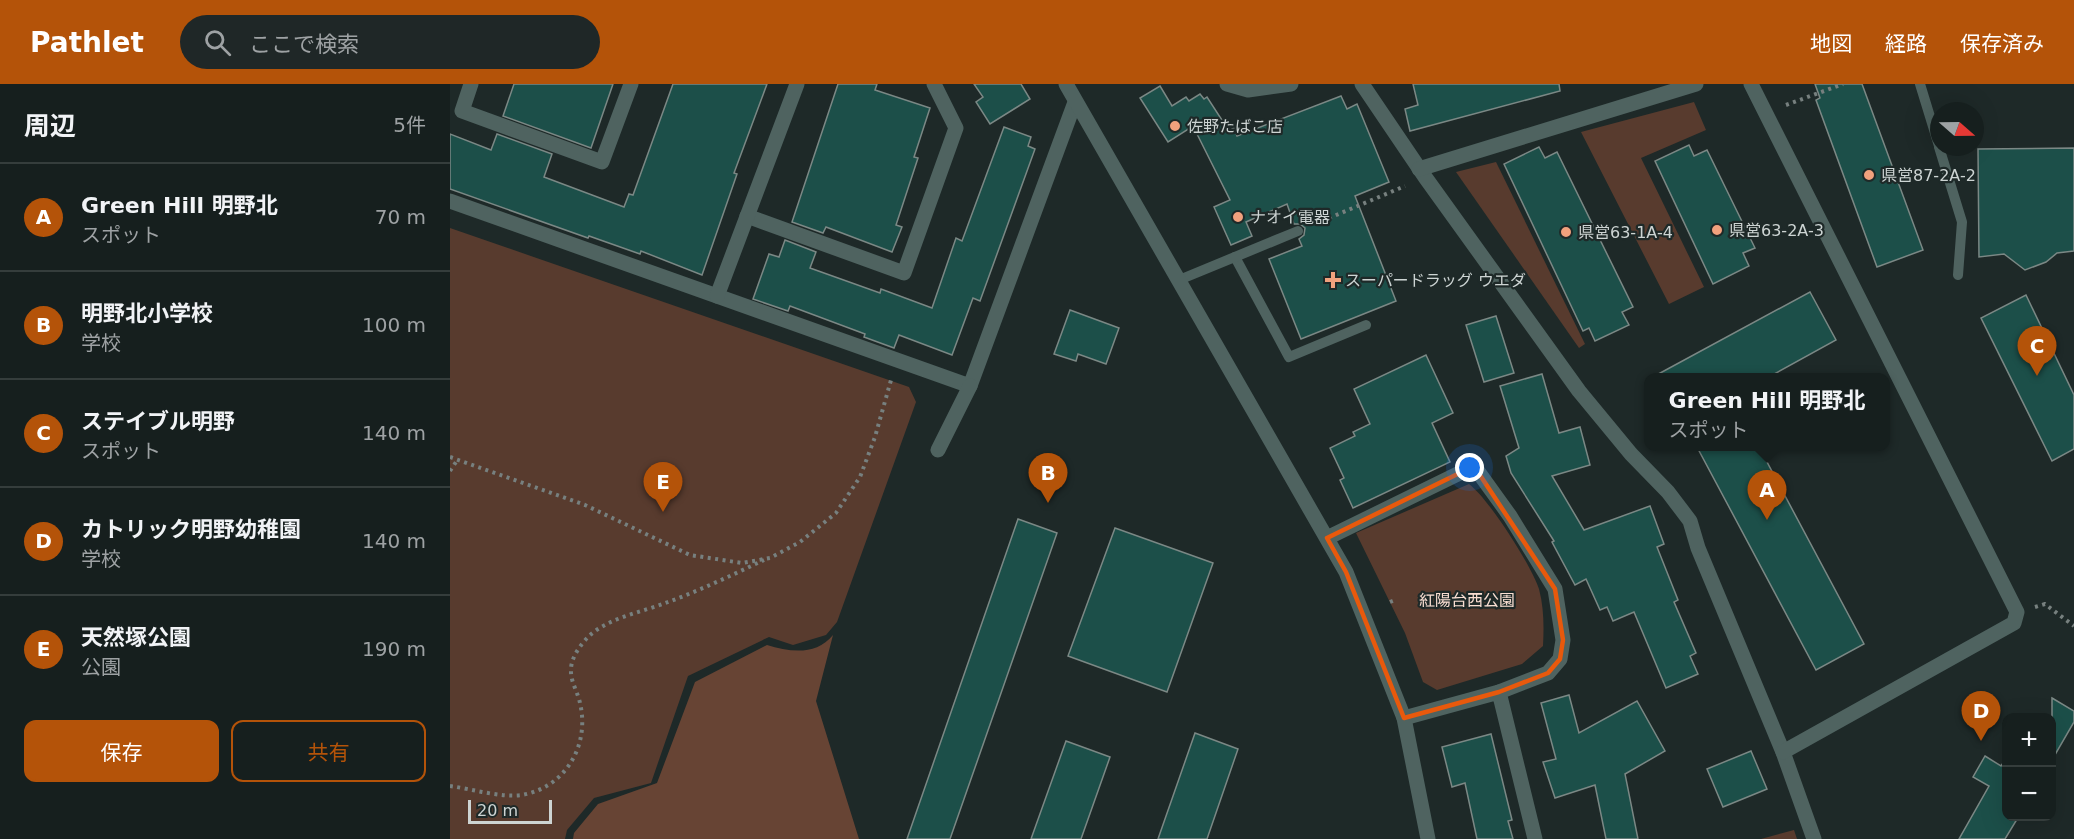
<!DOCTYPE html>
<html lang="ja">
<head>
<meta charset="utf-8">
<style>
	:root { --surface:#161f1e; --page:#1f2727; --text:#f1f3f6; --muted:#9ea2a4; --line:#353d3c; --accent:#b45309 }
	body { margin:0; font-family:"DejaVu Sans","Noto Sans JP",sans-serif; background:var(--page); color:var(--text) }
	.controls { position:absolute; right:18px; bottom:18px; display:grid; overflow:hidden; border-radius:12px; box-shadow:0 6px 24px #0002 }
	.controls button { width:54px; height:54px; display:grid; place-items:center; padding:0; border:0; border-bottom:2px solid var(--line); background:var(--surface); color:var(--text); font:30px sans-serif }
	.compass { position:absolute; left:1480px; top:18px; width:54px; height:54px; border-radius:50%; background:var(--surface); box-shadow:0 6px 24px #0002; rotate:110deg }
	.scale { position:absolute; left:18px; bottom:15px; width:84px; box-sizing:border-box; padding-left:6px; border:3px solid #cdd4d3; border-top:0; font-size:16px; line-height:21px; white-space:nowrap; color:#cdd4d3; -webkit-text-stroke:4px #1e2928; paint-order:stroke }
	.you { position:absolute; left:1020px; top:384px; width:21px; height:21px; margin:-15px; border:4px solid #fff; border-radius:50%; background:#1a73e8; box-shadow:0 0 0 9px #1a73e833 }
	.badge { display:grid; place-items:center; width:39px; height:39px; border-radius:50%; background:var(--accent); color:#fff; font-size:20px; font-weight:700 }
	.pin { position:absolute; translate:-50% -50px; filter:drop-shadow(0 2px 3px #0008) }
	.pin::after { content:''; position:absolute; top:32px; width:21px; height:18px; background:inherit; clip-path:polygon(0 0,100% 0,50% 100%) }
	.popup { position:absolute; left:1194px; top:289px; width:246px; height:78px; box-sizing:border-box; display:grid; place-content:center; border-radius:12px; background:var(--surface); filter:drop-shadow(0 2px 4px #0005); font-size:20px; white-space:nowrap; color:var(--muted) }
	.popup b { font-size:22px; color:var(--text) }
	.popup::after { content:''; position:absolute; left:50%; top:100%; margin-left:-12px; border:12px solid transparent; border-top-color:var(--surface) }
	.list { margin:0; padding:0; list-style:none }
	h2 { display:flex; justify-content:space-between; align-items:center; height:78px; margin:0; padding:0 24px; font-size:26px }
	h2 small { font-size:20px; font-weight:400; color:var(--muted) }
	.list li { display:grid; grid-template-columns:39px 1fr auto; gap:18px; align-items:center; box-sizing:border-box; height:108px; padding:0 24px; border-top:2px solid var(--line) }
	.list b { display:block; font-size:22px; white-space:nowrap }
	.list p { margin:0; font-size:20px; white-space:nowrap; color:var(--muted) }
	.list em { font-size:20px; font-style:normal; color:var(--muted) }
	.actions { display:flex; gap:12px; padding:18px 24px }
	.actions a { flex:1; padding:14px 0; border:2px solid var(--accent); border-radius:12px; text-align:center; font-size:21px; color:var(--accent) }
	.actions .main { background:var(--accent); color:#fff }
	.icon { flex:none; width:33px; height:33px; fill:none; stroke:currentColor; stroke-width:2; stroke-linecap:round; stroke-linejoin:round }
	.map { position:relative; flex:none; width:1624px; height:755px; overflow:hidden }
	header { display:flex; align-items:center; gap:36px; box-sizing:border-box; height:84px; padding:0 30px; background:var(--accent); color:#fff }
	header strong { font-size:28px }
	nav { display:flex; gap:33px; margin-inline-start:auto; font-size:21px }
	.search { width:420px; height:54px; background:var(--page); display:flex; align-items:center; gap:15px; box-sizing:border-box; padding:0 21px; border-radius:33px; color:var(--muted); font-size:22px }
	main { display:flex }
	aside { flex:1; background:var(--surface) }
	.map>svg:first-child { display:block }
</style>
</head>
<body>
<header>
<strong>Pathlet</strong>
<div class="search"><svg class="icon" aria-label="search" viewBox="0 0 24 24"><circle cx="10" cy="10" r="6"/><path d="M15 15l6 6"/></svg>ここで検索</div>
<nav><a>地図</a><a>経路</a><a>保存済み</a></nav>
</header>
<main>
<aside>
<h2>周辺<small>5件</small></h2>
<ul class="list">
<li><span class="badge">A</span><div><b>Green Hill 明野北</b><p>スポット</p></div><em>70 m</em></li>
<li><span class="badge">B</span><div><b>明野北小学校</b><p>学校</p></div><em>100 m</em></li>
<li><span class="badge">C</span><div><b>ステイブル明野</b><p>スポット</p></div><em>140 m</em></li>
<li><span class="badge">D</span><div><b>カトリック明野幼稚園</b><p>学校</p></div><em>140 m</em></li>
<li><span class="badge">E</span><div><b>天然塚公園</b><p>公園</p></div><em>190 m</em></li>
</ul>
<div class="actions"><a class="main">保存</a><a>共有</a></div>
</aside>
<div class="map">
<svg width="1624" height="755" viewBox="0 0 1624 755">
	<rect width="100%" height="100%" fill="#1e2928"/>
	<g fill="#583b2e">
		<path d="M1244,18L1256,46L1191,74L1254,203L1219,220L1131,48Z"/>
		<path d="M1046,78L1135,260L1129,264L1006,88Z"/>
		<path d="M0,144L459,303L466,318L387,538L376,551L343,561L319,553L238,592L201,699L144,714L117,746L115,755H0Z"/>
		<path d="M1019,400C1039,415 1081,481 1089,505C1094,524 1094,543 1093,562L1072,580L987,606L973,598L955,549L906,449Z"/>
		<path d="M1344,746L1347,755H1311Z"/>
	</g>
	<path fill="#674434" d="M383,551L366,617L409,755H123L124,749L148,720L207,699L245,598L317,561C340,568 366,572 383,551Z"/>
	<g fill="#1c4f49" stroke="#7b8885" stroke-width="1.5">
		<path d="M64,0H163L141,64L53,32Z"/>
		<path d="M223,0H317L284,89L287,90L252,191L191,167L190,170L139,152L138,154L0,105V50L41,66L47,50L102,70L94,93L174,123L179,110L183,111Z"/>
		<path d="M388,0H427L425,6L480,24L464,73L468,74L446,141L452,143L442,168L376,143L373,149L342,138Z"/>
		<path d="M524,0H571L580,15L540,40L526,18L533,13Z"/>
		<path d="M963,0H1109L1110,7L960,47L955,25L968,21Z"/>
		<path d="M1365,0H1412L1473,166L1427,183L1366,16L1370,14Z"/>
		<path d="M710,2L722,22L736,13L739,17L750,10L754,15L757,13L779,47L784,44L787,52L891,12L897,25L907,20L939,98L905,112L946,217L851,255L819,175L852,162L849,155L854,151L855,144L850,140H844L837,120L796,138L802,152L781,161L764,123L780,116L743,42L718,58L690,14Z"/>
		<path d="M554,43L581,53L578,62L585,65L530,217L523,214L502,271L449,251L444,264L414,253L415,250L340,222L338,227L303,215L319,170L329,173L335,156L366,168L360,184L430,209L431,205L482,224L506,154L512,157Z"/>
		<path d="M1239,61L1244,72L1257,66L1305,164L1293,169L1299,182L1263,200L1205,77Z"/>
		<path d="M1089,63L1095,74L1107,68L1183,223L1172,228L1179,241L1145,257L1139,244L1133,247L1054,80Z"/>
		<path d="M1624,64V167L1607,169L1596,178L1575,186L1554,170L1529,173L1528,65Z"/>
		<path d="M1360,208L1386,256L1317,294H1201Z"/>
		<path d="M1576,211L1624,311V365L1602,377L1531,234Z"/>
		<path d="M620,226L669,244L656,280L628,270L626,277L604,270Z"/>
		<path d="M1046,232L1064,289L1034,298L1016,241Z"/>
		<path d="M976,271L1003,329L982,339L1000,378L903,424L890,396L894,394L880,364L905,352L903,348L920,340L904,305Z"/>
		<path d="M1092,290L1109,349L1130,343L1140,381L1102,392L1134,446L1200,422L1214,460L1207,463L1228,516L1224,518L1246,569L1240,572L1248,590L1216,604L1184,528L1163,537L1157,523L1150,526L1136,495L1125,501L1102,458L1104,457L1061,389L1056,372L1069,364L1050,302Z"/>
		<path d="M1247,363H1309L1414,560L1366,586Z"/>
		<path d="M568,435L607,449L514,715L500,755H457Z"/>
		<path d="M665,444L763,479L717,608L618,572Z"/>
		<path d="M1119,611L1129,649L1187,617L1215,667L1175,690L1188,755H1156L1145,701L1105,714L1093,678L1106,675L1091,619Z"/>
		<path d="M1602,614L1624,627V638L1602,676Z"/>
		<path d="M745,649L788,665L757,755H708Z"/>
		<path d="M1041,650L1062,736L1058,737L1063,755H1027L1015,699L1002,703L992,663Z"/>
		<path d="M616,657L660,673L631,755H581Z"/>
		<path d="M1301,667L1317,705L1273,723L1257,685Z"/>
		<path d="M1535,672L1551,682L1557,673V732H1569L1555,755H1509L1539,702L1523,693Z"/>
	</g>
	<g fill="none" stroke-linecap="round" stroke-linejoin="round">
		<g stroke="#77807f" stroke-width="4" stroke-dasharray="3 4.5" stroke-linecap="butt">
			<path d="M1336,21L1393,0"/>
			<path d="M865,140L955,102"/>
			<path d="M0,373L135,421L240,471L292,479L320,474L350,458L386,429L410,393L425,353L441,296"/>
			<path d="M0,387L8,375"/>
			<path d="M940,518L945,516"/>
			<path d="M1585,523L1595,520L1624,542"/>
			<path d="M0,702C22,705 51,714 72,711C116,703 140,661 130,619C128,609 121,598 121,588C120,575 130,561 139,552C160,533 193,528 218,518C251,506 282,491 314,476"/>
		</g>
		<g stroke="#4f6360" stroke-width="10">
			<path d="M1470,0L1489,62"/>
			<path d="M1489,63L1512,138L1508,191"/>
			<path d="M785,173L839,273L916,241"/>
			<path d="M729,196L848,147"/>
		</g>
		<g stroke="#4f6360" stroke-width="15">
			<path d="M21,0L12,27L152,78L181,0"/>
			<path d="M777,0L798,6L841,0"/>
			<path d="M912,0L975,93L1129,307L1181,370L1218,408L1240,437L1248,464L1333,668L1364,755"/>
			<path d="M1301,0L1567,528L1564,539L1333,668"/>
			<path d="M969,85L1246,0"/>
			<path d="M0,117L520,302L625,18"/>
			<path d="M297,132L454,189L506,44L484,0"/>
			<path d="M267,212L347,0"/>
			<path d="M488,366L520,302"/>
			<path d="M877,454L1024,382L1060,432L1105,505L1113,556L1110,575L1098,589L1049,608"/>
			<path d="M954,634L1049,608L1085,755"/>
		</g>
		<path stroke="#4f6360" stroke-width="15" d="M616,0L896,488L954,634L978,755"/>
	</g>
	<path fill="none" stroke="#e8590c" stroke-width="4.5" stroke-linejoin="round" d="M1024,382L1105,505L1113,556L1110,575L1098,589L1049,608L954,634L896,488L877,454Z"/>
	<g fill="#f1a17d" stroke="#1e2928" stroke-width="2">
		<circle cx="725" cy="42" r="6"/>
		<circle cx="1419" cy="91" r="6"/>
		<circle cx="788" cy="133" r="6"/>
		<circle cx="1267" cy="146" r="6"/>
		<circle cx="1116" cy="148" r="6"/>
		<path d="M880 187h6v6h6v6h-6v6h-6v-6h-6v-6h6z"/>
	</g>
	<g text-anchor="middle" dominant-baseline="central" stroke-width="4.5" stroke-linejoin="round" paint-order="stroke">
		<g font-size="16" fill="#cdd4d3" stroke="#1e2928" text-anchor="start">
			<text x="737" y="42">佐野たばこ店</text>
			<text x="1431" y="91">県営87-2A-2</text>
			<text x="800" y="133">ナオイ電器</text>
			<text x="1279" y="146">県営63-2A-3</text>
			<text x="1128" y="148">県営63-1A-4</text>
			<text x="895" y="196">スーパードラッグ ウエダ</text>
		</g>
		<g font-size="16" fill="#f9ded2" stroke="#1e2928">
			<text x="1017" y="516">紅陽台西公園</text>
		</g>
	</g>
</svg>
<div class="controls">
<button>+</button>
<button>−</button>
</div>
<svg class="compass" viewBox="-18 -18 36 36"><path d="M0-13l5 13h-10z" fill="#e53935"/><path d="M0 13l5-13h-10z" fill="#9ea2a4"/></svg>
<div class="scale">20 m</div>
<div class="you"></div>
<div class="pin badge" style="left:1317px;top:436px">A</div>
<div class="popup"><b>Green Hill 明野北</b>スポット</div>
<div class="pin badge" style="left:598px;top:419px">B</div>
<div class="pin badge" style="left:1587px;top:292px">C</div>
<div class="pin badge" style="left:1531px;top:657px">D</div>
<div class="pin badge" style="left:213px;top:428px">E</div>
</div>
</main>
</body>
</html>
